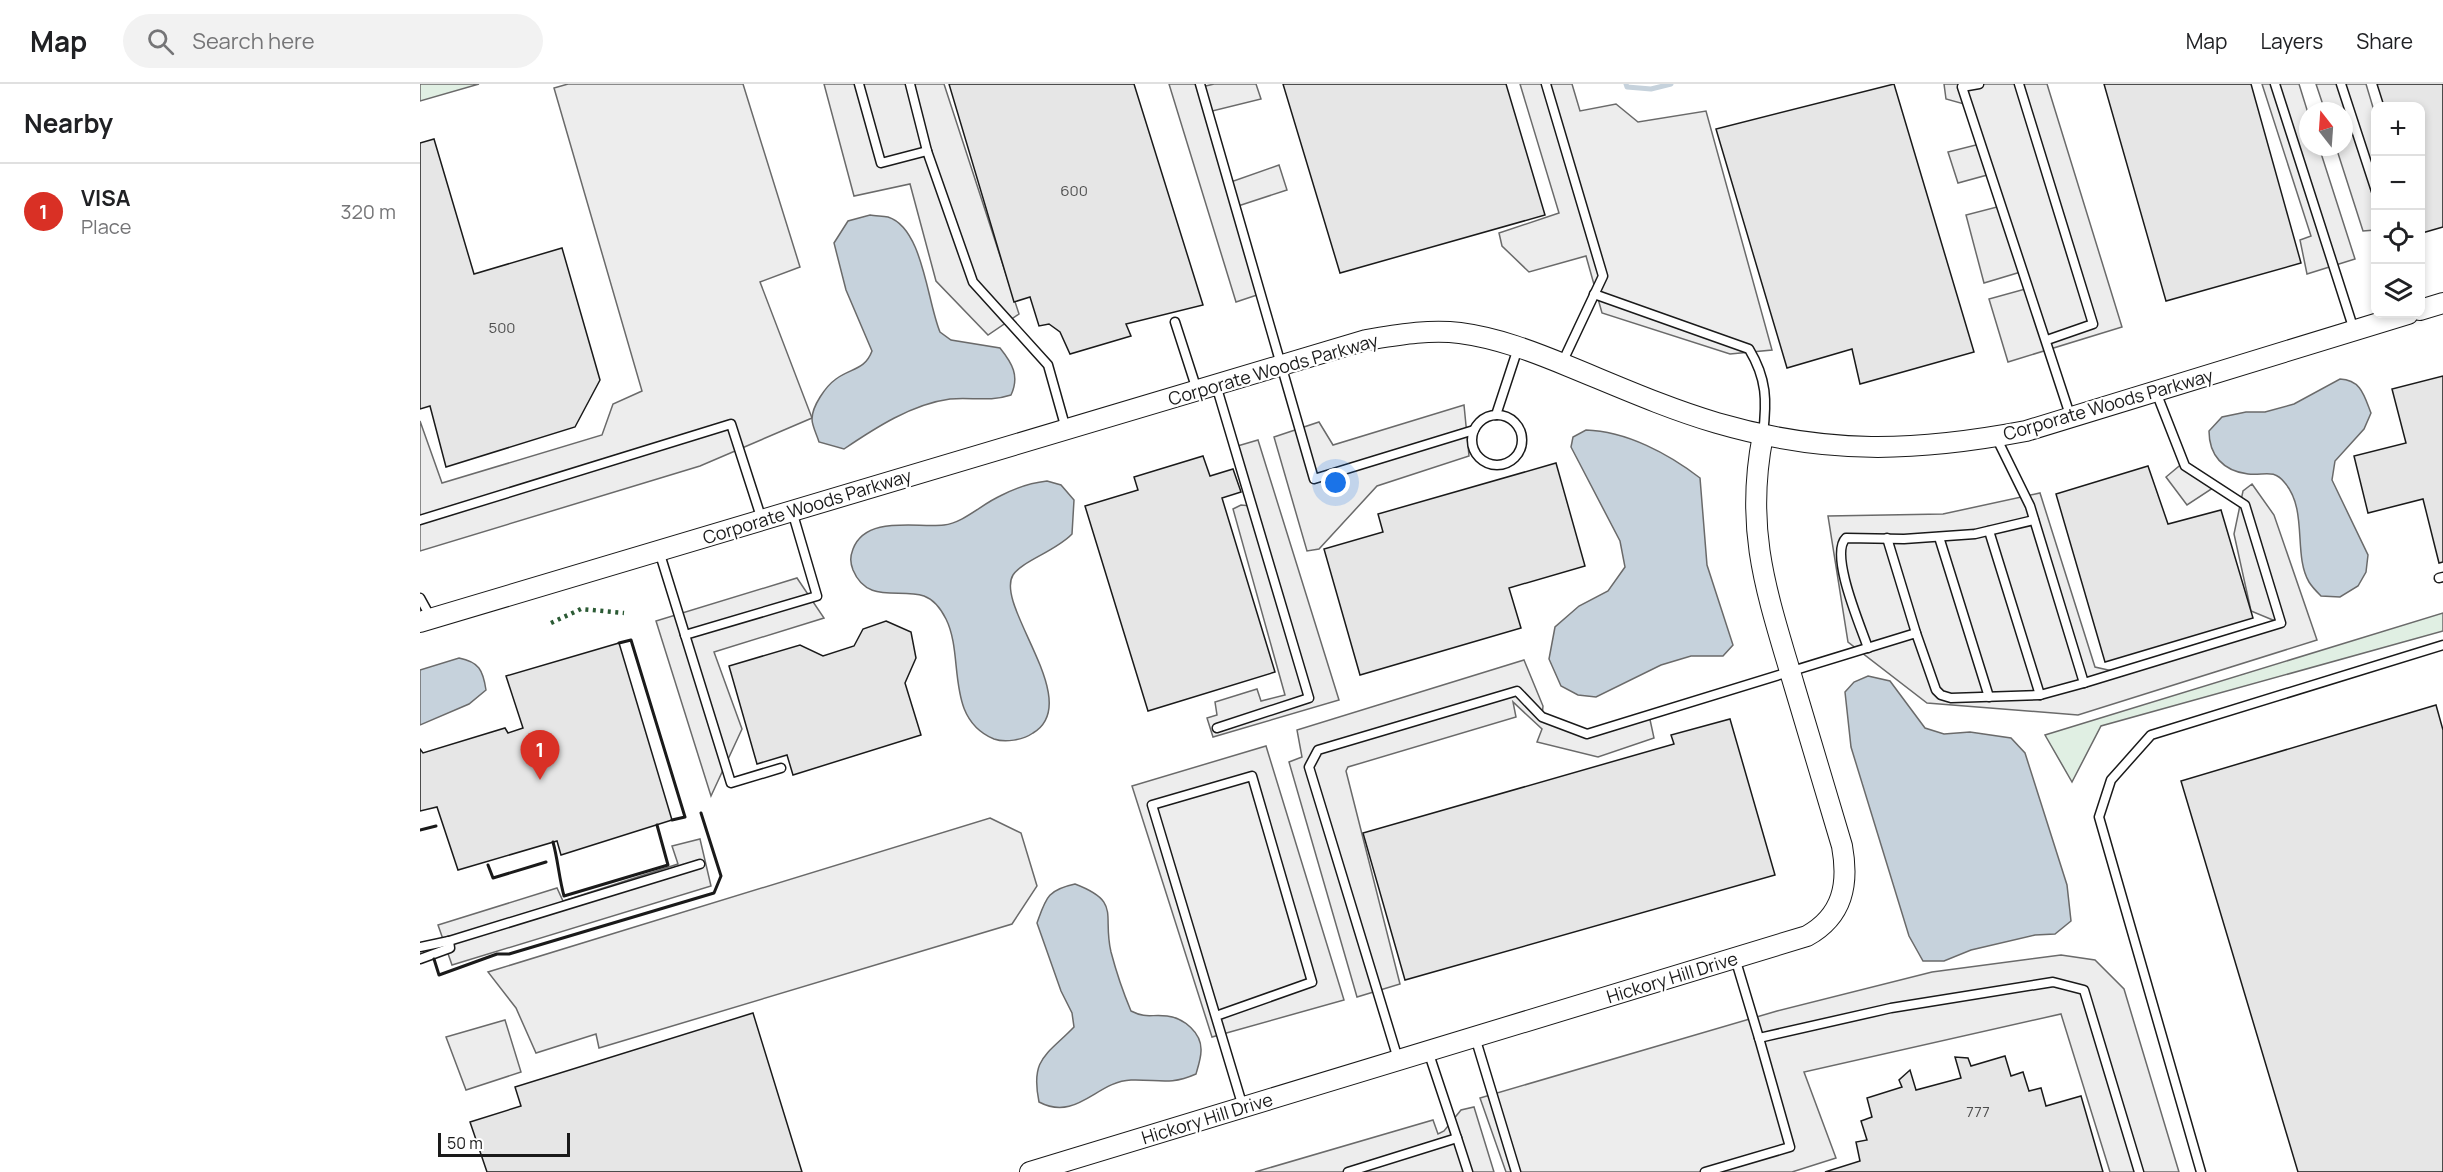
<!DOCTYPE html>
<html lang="en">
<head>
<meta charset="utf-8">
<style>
	:root { --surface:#fff; --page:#f2f2f2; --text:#202124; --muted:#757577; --line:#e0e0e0; --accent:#d93025 }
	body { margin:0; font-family:Manrope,sans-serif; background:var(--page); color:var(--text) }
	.controls { position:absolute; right:18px; top:18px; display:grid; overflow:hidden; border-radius:12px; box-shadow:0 3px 9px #0003 }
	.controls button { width:54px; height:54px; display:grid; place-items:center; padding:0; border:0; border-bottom:2px solid var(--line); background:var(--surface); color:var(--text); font:30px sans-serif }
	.compass { position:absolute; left:1879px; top:18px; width:54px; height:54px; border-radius:50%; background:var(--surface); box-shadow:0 3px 9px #0003; rotate:343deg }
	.scale { position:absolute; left:18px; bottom:15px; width:132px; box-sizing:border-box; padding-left:6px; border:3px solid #1a1a1a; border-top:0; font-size:16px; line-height:21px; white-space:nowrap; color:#1a1a1a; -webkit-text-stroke:4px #fff; paint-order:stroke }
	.you { position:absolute; left:916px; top:399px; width:21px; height:21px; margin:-15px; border:4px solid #fff; border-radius:50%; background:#1a73e8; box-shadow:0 0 0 9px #1a73e833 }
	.badge { display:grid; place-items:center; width:39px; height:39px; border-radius:50%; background:var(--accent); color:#fff; font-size:20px; font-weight:700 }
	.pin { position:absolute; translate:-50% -50px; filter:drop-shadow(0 2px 3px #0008) }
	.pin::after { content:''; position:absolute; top:32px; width:21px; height:18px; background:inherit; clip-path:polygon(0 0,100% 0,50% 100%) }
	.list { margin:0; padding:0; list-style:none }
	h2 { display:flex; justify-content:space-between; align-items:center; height:78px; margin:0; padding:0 24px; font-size:26px }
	h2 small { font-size:20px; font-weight:400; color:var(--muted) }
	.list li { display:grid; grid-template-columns:39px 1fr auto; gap:18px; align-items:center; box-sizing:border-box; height:96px; padding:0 24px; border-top:2px solid var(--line) }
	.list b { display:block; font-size:22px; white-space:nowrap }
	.list p { margin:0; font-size:20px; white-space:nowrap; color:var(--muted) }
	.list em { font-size:20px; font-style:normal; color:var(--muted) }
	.icon { flex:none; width:33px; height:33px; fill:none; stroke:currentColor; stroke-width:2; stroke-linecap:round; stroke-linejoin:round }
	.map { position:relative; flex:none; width:2023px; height:1088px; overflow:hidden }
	header { display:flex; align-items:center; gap:36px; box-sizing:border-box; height:84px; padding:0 30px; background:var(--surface); border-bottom:2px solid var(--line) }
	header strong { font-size:28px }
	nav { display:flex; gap:33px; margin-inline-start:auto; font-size:21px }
	.search { width:420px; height:54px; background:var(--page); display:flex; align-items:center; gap:15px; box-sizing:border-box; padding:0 21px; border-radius:33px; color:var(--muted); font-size:22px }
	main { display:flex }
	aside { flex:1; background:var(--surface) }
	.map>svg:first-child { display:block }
</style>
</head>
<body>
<header>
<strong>Map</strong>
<div class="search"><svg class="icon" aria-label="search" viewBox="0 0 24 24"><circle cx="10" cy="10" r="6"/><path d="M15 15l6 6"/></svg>Search here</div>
<nav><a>Map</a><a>Layers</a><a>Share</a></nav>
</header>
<main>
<aside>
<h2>Nearby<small></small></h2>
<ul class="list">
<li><span class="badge">1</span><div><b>VISA</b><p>Place</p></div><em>320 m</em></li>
</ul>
</aside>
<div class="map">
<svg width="2023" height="1088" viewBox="0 0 2023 1088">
	<rect width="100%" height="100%" fill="#fff"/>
	<g fill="#e0efe3" stroke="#6a6a6a" stroke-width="1.5">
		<path d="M0,0H59L0,17Z"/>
		<path d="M2023,529V547L1681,642L1652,698L1625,651Z"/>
	</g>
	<g fill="#ededed" stroke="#6a6a6a" stroke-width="1.5">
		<path d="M148,0H323L380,183L340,198L392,334L280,382L0,467V337L22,399L182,351L193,320L222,307L134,4Z"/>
		<path d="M404,0H524L599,230L568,251L516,197L490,100L434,112Z"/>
		<path d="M749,0H780L781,3L794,0H836L841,15L788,28L808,99L859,81L867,106L815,123L840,210L816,218Z"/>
		<path d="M1100,0H1152L1160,27L1196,20L1218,38L1286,27L1352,266L1310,270L1182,229L1166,172L1109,188L1082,162L1079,149L1139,129Z"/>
		<path d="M1524,0H1627L1702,243L1588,278L1569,215L1609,204L1604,187L1564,199L1546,131L1581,122L1571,90L1538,99L1528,68L1560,60L1548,21L1526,15Z"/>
		<path d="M1842,0H1879L1888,29V63H1899L1935,175L1887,190L1880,156L1891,152Z"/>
		<path d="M1896,0H1946L1955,30V146L1943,147L1916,63H1924V27H1905Z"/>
		<path d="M1044,321L1049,372L957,402L899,465L887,467L854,353L899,338L913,361Z"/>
		<path d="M838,356L919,616L793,653L787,634L797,631L795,618L837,605L841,617L865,611L813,425L821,421L831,422L814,363Z"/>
		<path d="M1764,378L1796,402L1767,421L1746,393Z"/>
		<path d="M1832,400L1854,431L1897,556L1658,631L1507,619L1428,558L1408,432L1523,430L1620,409L1675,583L1697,588L1860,539L1831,527L1814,450L1823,407Z"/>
		<path d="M377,494L404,534L294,568L322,645L291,712L236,537Z"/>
		<path d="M1104,576L1123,622L1122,633L1167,650L1229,631L1234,654L1178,673L1117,658L1122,645L1093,618L1096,633L928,683L926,687L980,900L937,913L869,678L882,673L877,646Z"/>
		<path d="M846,662L924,916L792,953L712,702Z"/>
		<path d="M570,734L601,749L617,802L592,840L179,964L176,950L116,969L96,924L68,888Z"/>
		<path d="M280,755L291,802L32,881L18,841L137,804L143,817L258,780L252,762Z"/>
		<path d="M1641,871L1675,876L1704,905L1759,1088H1690L1641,930L1384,988L1416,1074L1372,1088H1086L1060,1014L1357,927L1512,888Z"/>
		<path d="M85,936L101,988L46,1006L26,953Z"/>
		<path d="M1054,1023L1074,1088H835L1013,1036L1018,1050L1024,1047L1041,1026Z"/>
	</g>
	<g fill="#c6d2dc" stroke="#6a6a6a" stroke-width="1.5">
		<path d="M450,131C455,132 462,132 468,133C503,144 507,217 520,248L531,256L580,264C592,279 600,292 591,311C570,318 551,313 530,315C492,320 455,344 424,365L399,358C397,351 392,342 392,335C392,322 406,302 416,295C431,284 445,286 452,267L426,206L414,159L428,137Z"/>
		<path d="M1920,295C1941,296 1944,311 1951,329L1944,345L1915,377L1912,396L1948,471L1946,488L1938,502L1920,513L1901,512C1897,508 1892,503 1889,498C1873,471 1888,426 1865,399C1853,384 1844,392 1828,390C1803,387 1789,371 1789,347L1802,333L1826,328H1845L1874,320Z"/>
		<path d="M1166,346C1206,347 1249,370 1280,394L1287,481L1313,561L1303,572H1271L1241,581L1176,613L1158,611L1141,602L1129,575L1135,543L1159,522L1188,507L1205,483L1200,457L1151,363L1153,353Z"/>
		<path d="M627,397L641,401L654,416L652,450C636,467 602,477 593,491C574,522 665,618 613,649C603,656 585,659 574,655C524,634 545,573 526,535C521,525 515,516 504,512C479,504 447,520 433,486C430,478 430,473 433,465C446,431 496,444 524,441C543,439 562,420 580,412C595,404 610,399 627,397Z"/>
		<path d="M39,574C59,578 63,586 66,606L49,620L0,641V586Z"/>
		<path d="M1448,592L1470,597L1505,644L1524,650L1550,648L1591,654L1605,669L1647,801L1651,837L1635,850L1615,851L1551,866L1524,877H1503L1489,852L1431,663L1425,608L1434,598Z"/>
		<path d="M655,800C702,818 682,830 691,868C696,887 703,908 711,927C727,935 731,930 747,932C764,934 782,949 781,967C781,974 778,983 776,990C749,1002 738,995 711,996C677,997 657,1038 619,1018C610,974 627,971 654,943L652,929L641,907L617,839C626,814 627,806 655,800Z"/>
	</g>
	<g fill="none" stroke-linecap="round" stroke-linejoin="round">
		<path stroke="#c6d2dc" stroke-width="5" d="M1206,0L1207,3L1231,5L1251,0"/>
	</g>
	<g fill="#e6e6e6" stroke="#1a1a1a" stroke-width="1.5">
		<path d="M529,0H714L783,221L706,240L711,252L650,270L640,248L629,240L619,242L610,213L594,218Z"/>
		<path d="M863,0H1086L1125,131L920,189Z"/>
		<path d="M1474,0L1554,268L1440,300L1432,265L1367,284L1296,45Z"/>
		<path d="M1684,0H1831L1881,179L1746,217Z"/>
		<path d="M1957,0H2023V143L2002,149L2000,142V22H1964Z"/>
		<path d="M14,55L54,190L142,164L180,296L155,343L26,383L10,322L0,325V59Z"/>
		<path d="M2023,292V478L2019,479L2003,415L1948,429L1934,372L1986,359L1972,305Z"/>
		<path d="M783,372L790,392L813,385L821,408L802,414L855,588L728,627L665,422L718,406L714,393Z"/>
		<path d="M1136,379L1165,482L1089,504L1101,544L940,591L904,465L963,448L958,430Z"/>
		<path d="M1728,382L1748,440L1801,426L1833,534L1685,578L1636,410Z"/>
		<path d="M466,537L491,548L496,574L485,599L501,651L373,691L367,671L337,680L309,582L380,561L403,572L434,562L443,545Z"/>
		<path d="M199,559L252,736L141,771L137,757L38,786L17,723L0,727V665L3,669L85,644L88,649L103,644L86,592Z"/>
		<path d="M2016,621L2023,646V1088H1878L1761,697Z"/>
		<path d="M1310,635L1355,791L985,896L943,749L1254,660L1251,651Z"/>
		<path d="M333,929L382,1088H67L50,1038L101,1022L95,1003Z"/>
		<path d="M1585,972L1591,992L1603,988L1609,1007L1621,1004L1626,1022L1661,1012L1683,1088H1405L1440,1077L1436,1058L1447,1056L1441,1037L1452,1033L1447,1014L1482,1003L1479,996L1490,986L1496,1006L1541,994L1535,973L1548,974L1551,982Z"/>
	</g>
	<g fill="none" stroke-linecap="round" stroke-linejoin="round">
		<defs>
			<g id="service">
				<path d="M439,0L461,79L507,67"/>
				<path d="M490,0L507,67L553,198L628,281L646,345"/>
				<path d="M780,0L894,395L1054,346"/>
				<path d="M1126,0L1183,192L1142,279"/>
				<path d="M1559,0L1542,3L1651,334"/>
				<path d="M1599,0L1673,240L1627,256"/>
				<path d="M1855,0L1934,246"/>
				<path d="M1921,0L1956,107"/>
				<path d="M1174,210L1329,265C1347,295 1347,317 1343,350"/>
				<path d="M755,238L777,306"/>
				<path d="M796,301L889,614L797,644"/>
				<circle cx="1077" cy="356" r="25"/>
				<path d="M1076,331L1098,264"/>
				<path d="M1576,353L1610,422L1664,599L1861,539L1825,421L1765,382L1736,308"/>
				<path d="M0,436L311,340L342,436"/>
				<path d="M1569,447L1620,611"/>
				<path d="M1519,453L1569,613"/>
				<path d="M1467,454L1496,549"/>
				<path d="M239,467L311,699L361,684"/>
				<path d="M2019,494L2023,493"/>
				<path d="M0,514L11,534"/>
				<path d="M265,551L397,512L372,427"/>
				<path d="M1448,564C1441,543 1409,470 1426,454L1484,455L1555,450L1614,436"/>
				<path d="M0,863L29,857L280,780"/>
				<path d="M1315,874L1339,954L1471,924L1633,898L1664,906L1719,1088"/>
				<path d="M0,875L30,864L29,857"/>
				<path d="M796,932L892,898L832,692L732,721L823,1023"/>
				<path d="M1055,953L1096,1088"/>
				<path d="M978,975L889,683L898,666L1097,607L1122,633L1167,650L1496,549L1516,606L1521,611L1531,614L1620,611L1664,599"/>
				<path d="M1037,1054L1048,1088"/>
				<path d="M928,1088L1037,1054L1008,967"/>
				<path d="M1285,1088L1370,1063L1339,954"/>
				<path d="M1781,1088L1679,733L1691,696L1731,651L2023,561"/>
			</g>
			<g id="tertiary">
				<path d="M2000,226L2023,219"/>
				<path d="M0,538L946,256C977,251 1009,245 1040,249C1078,254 1114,268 1148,282C1197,302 1246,324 1297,339C1407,371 1495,368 1606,347L1988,230"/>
				<path d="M610,1088L1387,852C1423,832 1429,800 1422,762C1406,708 1390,654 1374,601C1347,509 1324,447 1343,351"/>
			</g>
		</defs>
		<use href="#service" stroke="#1a1a1a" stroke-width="11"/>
		<use href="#tertiary" stroke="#1a1a1a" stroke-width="22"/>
		<use href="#service" stroke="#fff" stroke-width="8"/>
		<use href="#tertiary" stroke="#fff" stroke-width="20"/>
		<path stroke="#2b5a34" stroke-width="4.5" stroke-dasharray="3 4.5" stroke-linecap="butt" d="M131,539L161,525L204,529"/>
		<g stroke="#1a1a1a" stroke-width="3">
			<path d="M199,559L211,556L265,733L252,736"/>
			<path d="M0,746L16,742"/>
			<path d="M133,758C138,776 139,794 144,812L248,781L237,741"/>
			<path d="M68,781L73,794L126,778"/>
			<path d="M14,875L19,891L77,870H89L294,809L301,792L281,729"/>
		</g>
	</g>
	<g text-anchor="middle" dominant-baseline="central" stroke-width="4.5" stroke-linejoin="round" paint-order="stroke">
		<g font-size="15" fill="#4d4d4d">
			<text x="654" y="106">600</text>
			<text x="82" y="243">500</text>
			<text x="1558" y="1027">777</text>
		</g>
		<g font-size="18" fill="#1a1a1a" stroke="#fff">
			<text transform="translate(853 285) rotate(-16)">Corporate Woods Parkway</text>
			<text transform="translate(1688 320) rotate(-16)">Corporate Woods Parkway</text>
			<text transform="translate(387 422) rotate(-17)">Corporate Woods Parkway</text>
			<text transform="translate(1252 893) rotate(-17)">Hickory Hill Drive</text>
			<text transform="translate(787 1034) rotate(-17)">Hickory Hill Drive</text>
		</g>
	</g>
</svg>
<div class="controls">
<button>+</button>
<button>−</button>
<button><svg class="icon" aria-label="locate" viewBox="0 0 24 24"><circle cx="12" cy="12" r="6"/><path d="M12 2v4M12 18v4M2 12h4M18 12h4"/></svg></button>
<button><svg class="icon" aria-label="layers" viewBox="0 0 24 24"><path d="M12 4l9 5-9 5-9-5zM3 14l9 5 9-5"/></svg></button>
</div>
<svg class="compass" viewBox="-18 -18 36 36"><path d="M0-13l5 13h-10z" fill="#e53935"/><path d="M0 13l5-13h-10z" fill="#757577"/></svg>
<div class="scale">50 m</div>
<div class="you"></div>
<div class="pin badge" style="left:120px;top:696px">1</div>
</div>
</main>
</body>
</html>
